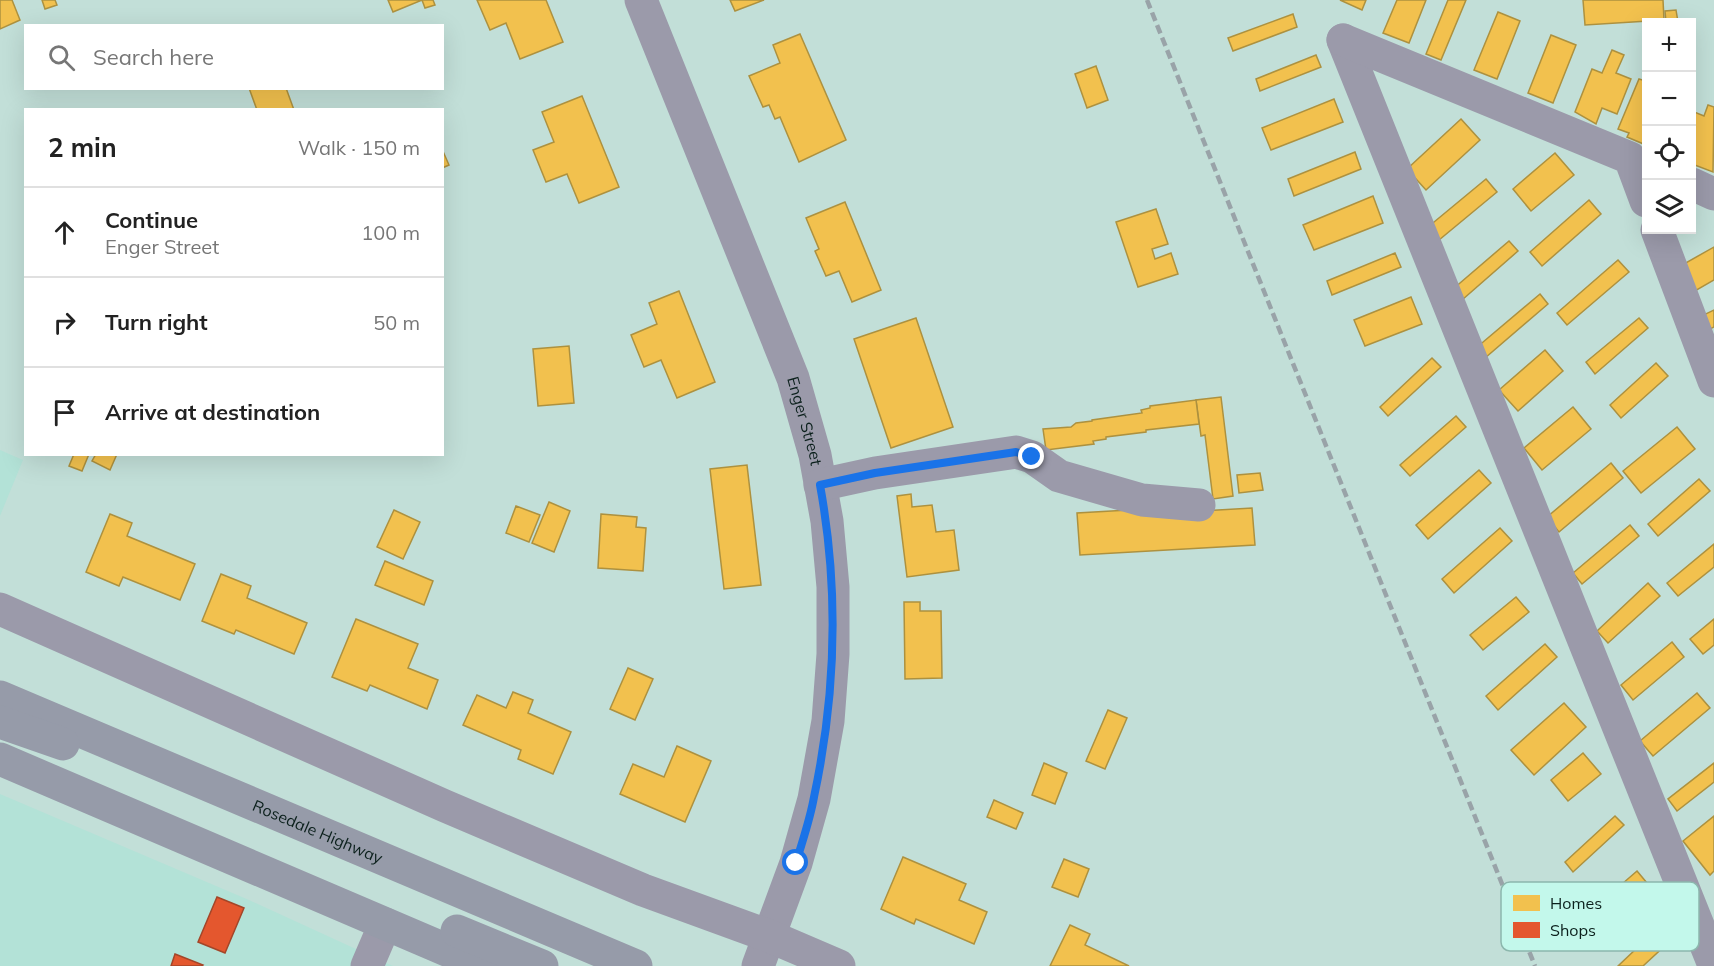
<!DOCTYPE html>
<html lang="en">
<head>
<meta charset="utf-8">
<style>
	:root { --surface:#fff; --page:#f6f6f6; --text:#222; --muted:#767676; --line:#e0e0e0 }
	body { margin:0; font-family:Mulish,sans-serif; background:var(--page); color:var(--text) }
	.controls { position:absolute; right:18px; top:18px; display:grid; overflow:hidden; border-radius:0px; box-shadow:0 6px 24px #0002 }
	.controls button { width:54px; height:54px; display:grid; place-items:center; padding:0; border:0; border-bottom:2px solid var(--line); background:var(--surface); color:var(--text); font:30px sans-serif }
	.stop { position:absolute; width:18px; height:18px; margin:-14px; border:4px solid #1a73e8; border-radius:50%; background:#fff }
	.stop.end { background:#1a73e8; border-color:#fff; box-shadow:0 2px 6px #0008 }
	.list { margin:0; padding:0; list-style:none }
	h2 { display:flex; justify-content:space-between; align-items:center; height:78px; margin:0; padding:0 24px; font-size:26px }
	h2 small { font-size:20px; font-weight:400; color:var(--muted) }
	.list li { display:grid; grid-template-columns:39px 1fr auto; gap:18px; align-items:center; box-sizing:border-box; height:90px; padding:0 24px; border-top:2px solid var(--line) }
	.list b { display:block; font-size:22px; white-space:nowrap }
	.list p { margin:0; font-size:20px; white-space:nowrap; color:var(--muted) }
	.list em { font-size:20px; font-style:normal; color:var(--muted) }
	.icon { flex:none; width:33px; height:33px; fill:none; stroke:currentColor; stroke-width:2; stroke-linecap:round; stroke-linejoin:round }
	.map { position:relative; flex:none; width:1714px; height:966px; overflow:hidden }
	.search { position:absolute; background:var(--surface); box-shadow:0 6px 24px #0002; left:24px; top:24px; width:420px; height:66px; display:flex; align-items:center; gap:15px; box-sizing:border-box; padding:0 21px; border-radius:0px; color:var(--muted); font-size:22px }
	.panel { position:absolute; background:var(--surface); box-shadow:0 6px 24px #0002; left:24px; top:108px; width:420px; height:348px; border-radius:0px }
	.map>svg:first-child { display:block }
</style>
</head>
<body>
<div class="map">
<svg width="1714" height="966" viewBox="0 0 1714 966">
	<rect width="100%" height="100%" fill="#c2dfd8"/>
	<g fill="#b3e2d7">
		<path d="M0,450L23,460L0,516Z"/>
		<path d="M0,794L249,900L393,966H0Z"/>
	</g>
	<g fill="#f2c14e" stroke="#ad913f" stroke-width="1.5">
		<path d="M0,0H12L20,20L0,29Z"/>
		<path d="M42,0H55L57,5L45,9Z"/>
		<path d="M388,0H433L435,5L425,8L422,0L393,12Z"/>
		<path d="M477,0H546L563,42L520,59L506,23L490,30Z"/>
		<path d="M730,0H764L735,11Z"/>
		<path d="M1340,0H1366L1362,10Z"/>
		<path d="M1397,0H1426L1409,43L1383,33Z"/>
		<path d="M1448,0H1466L1441,60L1426,54Z"/>
		<path d="M1583,0H1663L1664,20L1585,25Z"/>
		<path d="M1676,10L1678,22H1666L1665,11Z"/>
		<path d="M1498,12L1520,21L1497,79L1474,70Z"/>
		<path d="M1293,14L1297,27L1233,51L1228,38Z"/>
		<path d="M800,34L846,140L799,162L780,117L775,119L769,105L763,107L749,76L780,63L773,45Z"/>
		<path d="M1551,35L1576,45L1553,103L1528,93Z"/>
		<path d="M1612,50L1624,55L1616,73L1631,79L1617,114L1602,108L1596,124L1575,112L1592,69L1602,73Z"/>
		<path d="M1316,55L1321,67L1260,91L1256,79Z"/>
		<path d="M1096,66L1108,100L1087,108L1075,74Z"/>
		<path d="M1639,79L1646,81V145L1627,137L1629,133L1618,129Z"/>
		<path d="M249,88H286L294,110H257Z"/>
		<path d="M582,96L619,187L579,203L567,174L546,182L533,150L554,142L542,112Z"/>
		<path d="M1334,99L1343,122L1271,150L1262,128Z"/>
		<path d="M1708,105L1714,107L1713,172L1692,164V111L1704,116Z"/>
		<path d="M1461,119L1480,140L1426,190L1407,169Z"/>
		<path d="M442,149L449,165L442,168Z"/>
		<path d="M1355,152L1361,169L1294,196L1288,179Z"/>
		<path d="M1555,153L1574,175L1531,211L1513,189Z"/>
		<path d="M1486,179L1497,192L1439,240L1428,227Z"/>
		<path d="M1373,196L1383,223L1314,250L1303,225Z"/>
		<path d="M1589,200L1601,214L1542,266L1530,252Z"/>
		<path d="M845,202L881,290L852,302L839,271L826,276L815,251L819,249L806,218Z"/>
		<path d="M1156,209L1168,244L1152,249L1155,259L1171,253L1178,274L1138,287L1116,222Z"/>
		<path d="M1509,241L1518,251L1462,300L1453,289Z"/>
		<path d="M1714,247V280L1688,295L1675,269Z"/>
		<path d="M1395,253L1401,267L1332,295L1327,281Z"/>
		<path d="M1618,260L1629,272L1567,325L1557,313Z"/>
		<path d="M679,291L715,382L677,398L661,360L644,367L631,335L657,324L649,303Z"/>
		<path d="M1540,294L1548,304L1485,358L1476,348Z"/>
		<path d="M1411,297L1422,324L1365,346L1354,320Z"/>
		<path d="M1714,310V327L1700,334L1693,320Z"/>
		<path d="M916,318L953,427L891,448L854,339Z"/>
		<path d="M1639,318L1648,328L1595,374L1586,362Z"/>
		<path d="M569,346L574,403L538,406L533,349Z"/>
		<path d="M1545,350L1563,371L1518,411L1499,390Z"/>
		<path d="M1432,358L1441,367L1388,416L1380,407Z"/>
		<path d="M1656,363L1668,376L1621,418L1610,405Z"/>
		<path d="M1221,397L1233,496L1213,499L1205,435L1201,436L1196,400Z"/>
		<path d="M1196,400L1199,424L1146,430V432L1106,437V439L1093,441L1094,444L1046,450L1043,429L1071,427L1076,423L1092,421V420L1142,413L1141,410L1150,408V406Z"/>
		<path d="M1573,407L1591,429L1542,470L1524,448Z"/>
		<path d="M1456,416L1466,427L1410,476L1400,465Z"/>
		<path d="M1677,427L1695,449L1641,493L1623,471Z"/>
		<path d="M74,454H89L82,471L69,466Z"/>
		<path d="M96,454H117L110,470L92,461Z"/>
		<path d="M1611,463L1623,478L1559,532L1547,517Z"/>
		<path d="M747,465L761,585L724,589L710,469Z"/>
		<path d="M1479,470L1491,483L1428,539L1416,525Z"/>
		<path d="M1260,473L1263,490L1239,493L1237,475Z"/>
		<path d="M1699,479L1710,491L1658,536L1648,524Z"/>
		<path d="M911,494L912,507L932,505L936,532L954,530L959,570L907,577L897,496Z"/>
		<path d="M549,502L570,511L554,552L532,543Z"/>
		<path d="M516,506L540,515L529,542L506,533Z"/>
		<path d="M1252,508L1255,545L1080,555L1077,513L1129,510L1167,513Z"/>
		<path d="M394,510L420,522L403,559L377,547Z"/>
		<path d="M110,514L132,523L127,536L195,564L180,600L123,577L119,586L86,572Z"/>
		<path d="M601,514L637,517L636,527L646,528L643,571L598,568Z"/>
		<path d="M1630,525L1639,536L1582,584L1573,573Z"/>
		<path d="M1500,528L1512,541L1454,593L1442,579Z"/>
		<path d="M1714,544V567L1678,596L1667,583Z"/>
		<path d="M385,561L433,581L424,605L375,585Z"/>
		<path d="M221,574L251,586L247,598L307,623L294,654L236,630L234,634L202,621Z"/>
		<path d="M1648,583L1660,596L1608,643L1597,631Z"/>
		<path d="M1516,597L1529,612L1483,650L1470,635Z"/>
		<path d="M904,602H920V611H941L942,678L905,679Z"/>
		<path d="M356,619L418,644L408,668L438,680L427,709L370,685L367,691L332,677Z"/>
		<path d="M1714,619V645L1703,654L1690,639Z"/>
		<path d="M1672,642L1684,657L1633,700L1621,685Z"/>
		<path d="M1545,644L1557,657L1498,710L1486,696Z"/>
		<path d="M628,668L653,679L635,720L610,709Z"/>
		<path d="M513,692L533,700L528,713L571,732L553,774L518,759L521,750L463,725L477,695L506,708Z"/>
		<path d="M1697,693L1710,708L1653,756L1640,741Z"/>
		<path d="M1564,703L1586,727L1534,775L1511,750Z"/>
		<path d="M1108,710L1127,718L1105,769L1086,761Z"/>
		<path d="M677,746L711,761L685,822L620,794L633,764L664,777Z"/>
		<path d="M1583,753L1601,774L1568,801L1551,780Z"/>
		<path d="M1044,763L1067,773L1055,804L1032,795Z"/>
		<path d="M1714,763V782L1677,811L1668,799Z"/>
		<path d="M994,800L1023,813L1016,829L987,817Z"/>
		<path d="M1615,816L1624,825L1573,872L1565,862Z"/>
		<path d="M1714,816V871L1710,875L1683,841Z"/>
		<path d="M903,857L966,884L959,900L987,912L974,944L916,919L914,924L881,909Z"/>
		<path d="M1064,859L1089,869L1078,897L1052,887Z"/>
		<path d="M1637,871L1647,883L1595,929L1584,917Z"/>
		<path d="M1070,925L1090,934L1085,945L1129,966H1050Z"/>
		<path d="M1657,929L1669,942L1643,966H1618Z"/>
	</g>
	<g fill="#e4572e" stroke="#a34629" stroke-width="1.5">
		<path d="M217,897L244,908L225,953L198,942Z"/>
		<path d="M175,954L203,965L202,966H171Z"/>
	</g>
	<g fill="none" stroke-linecap="round" stroke-linejoin="round">
		<g stroke="#9b9aaa" stroke-width="33">
			<path id="s1" d="M641,0L793,378L815,455L827,521L833,587V654L828,721L814,799L796,863L758,966"/>
			<path d="M1343,40L1714,965"/>
			<path d="M1343,40L1630,158L1646,201"/>
			<path d="M1692,184L1714,194"/>
			<path d="M1657,230L1714,381"/>
			<path d="M820,485L875,473L1016,452L1032,457L1059,476L1142,500L1199,505"/>
			<path d="M0,609L445,806L643,890L769,936L839,966"/>
			<path d="M367,966L385,924"/>
		</g>
		<g stroke="#969ba9" stroke-width="33">
			<path id="s2" d="M0,697L636,966"/>
			<path d="M0,722L63,744"/>
			<path d="M0,759L484,966"/>
			<path d="M457,931L542,966"/>
		</g>
		<path stroke="#99a3a8" stroke-width="4.5" stroke-dasharray="9 4.5" stroke-linecap="butt" d="M1147,0L1535,966"/>
	</g>
	<g fill="none" stroke-linecap="round" stroke-linejoin="round">
		<path stroke="#1a73e8" stroke-width="8" d="M796,863C802,842 810,820 814,797C836,694 839,589 820,485L875,473L1016,452L1032,457"/>
	</g>
	<g text-anchor="middle" dominant-baseline="central" stroke-width="6" stroke-linejoin="round" paint-order="stroke">
		<g font-size="16" fill="#0b201c" stroke="#c3f8eb">
			<text stroke="none"><textPath href="#s1" startOffset="452">Enger Street</textPath></text>
			<text stroke="none"><textPath href="#s2" startOffset="345">Rosedale Highway</textPath></text>
		</g>
	</g>
	<rect x="1501" y="882" width="198" height="69" rx="9" fill="#c3f8eb" stroke="#8cb7ad" stroke-width="1.5"/>
	<rect x="1513" y="895" width="27" height="16" fill="#f2c14e"/>
	<rect x="1513" y="922" width="27" height="16" fill="#e4572e"/>
	<g font-size="16" fill="#0b201c">
		<text x="1550" y="909">Homes</text>
		<text x="1550" y="936">Shops</text>
	</g>
</svg>
<div class="controls">
<button>+</button>
<button>−</button>
<button><svg class="icon" aria-label="locate" viewBox="0 0 24 24"><circle cx="12" cy="12" r="6"/><path d="M12 2v4M12 18v4M2 12h4M18 12h4"/></svg></button>
<button><svg class="icon" aria-label="layers" viewBox="0 0 24 24"><path d="M12 4l9 5-9 5-9-5zM3 14l9 5 9-5"/></svg></button>
</div>
<div class="stop" style="left:796px;top:863px"></div>
<div class="stop end" style="left:1032px;top:457px"></div>
<div class="search"><svg class="icon" aria-label="search" viewBox="0 0 24 24"><circle cx="10" cy="10" r="6"/><path d="M15 15l6 6"/></svg>Search here</div>
<section class="panel">
<h2>2 min<small>Walk · 150 m</small></h2>
<ul class="list">
<li><svg class="icon" aria-label="ahead" viewBox="0 0 24 24"><path d="M12 20V5M6 11l6-6 6 6"/></svg><div><b>Continue</b><p>Enger Street</p></div><em>100 m</em></li>
<li><svg class="icon" aria-label="right" viewBox="0 0 24 24"><path d="M7 20v-9h11M14 6l5 5-5 5"/></svg><div><b>Turn right</b></div><em>50 m</em></li>
<li><svg class="icon" aria-label="arrive" viewBox="0 0 24 24"><path d="M6 21V4h12l-3 4 3 4H6"/></svg><div><b>Arrive at destination</b></div></li>
</ul>
</section>
</div>
</body>
</html>
